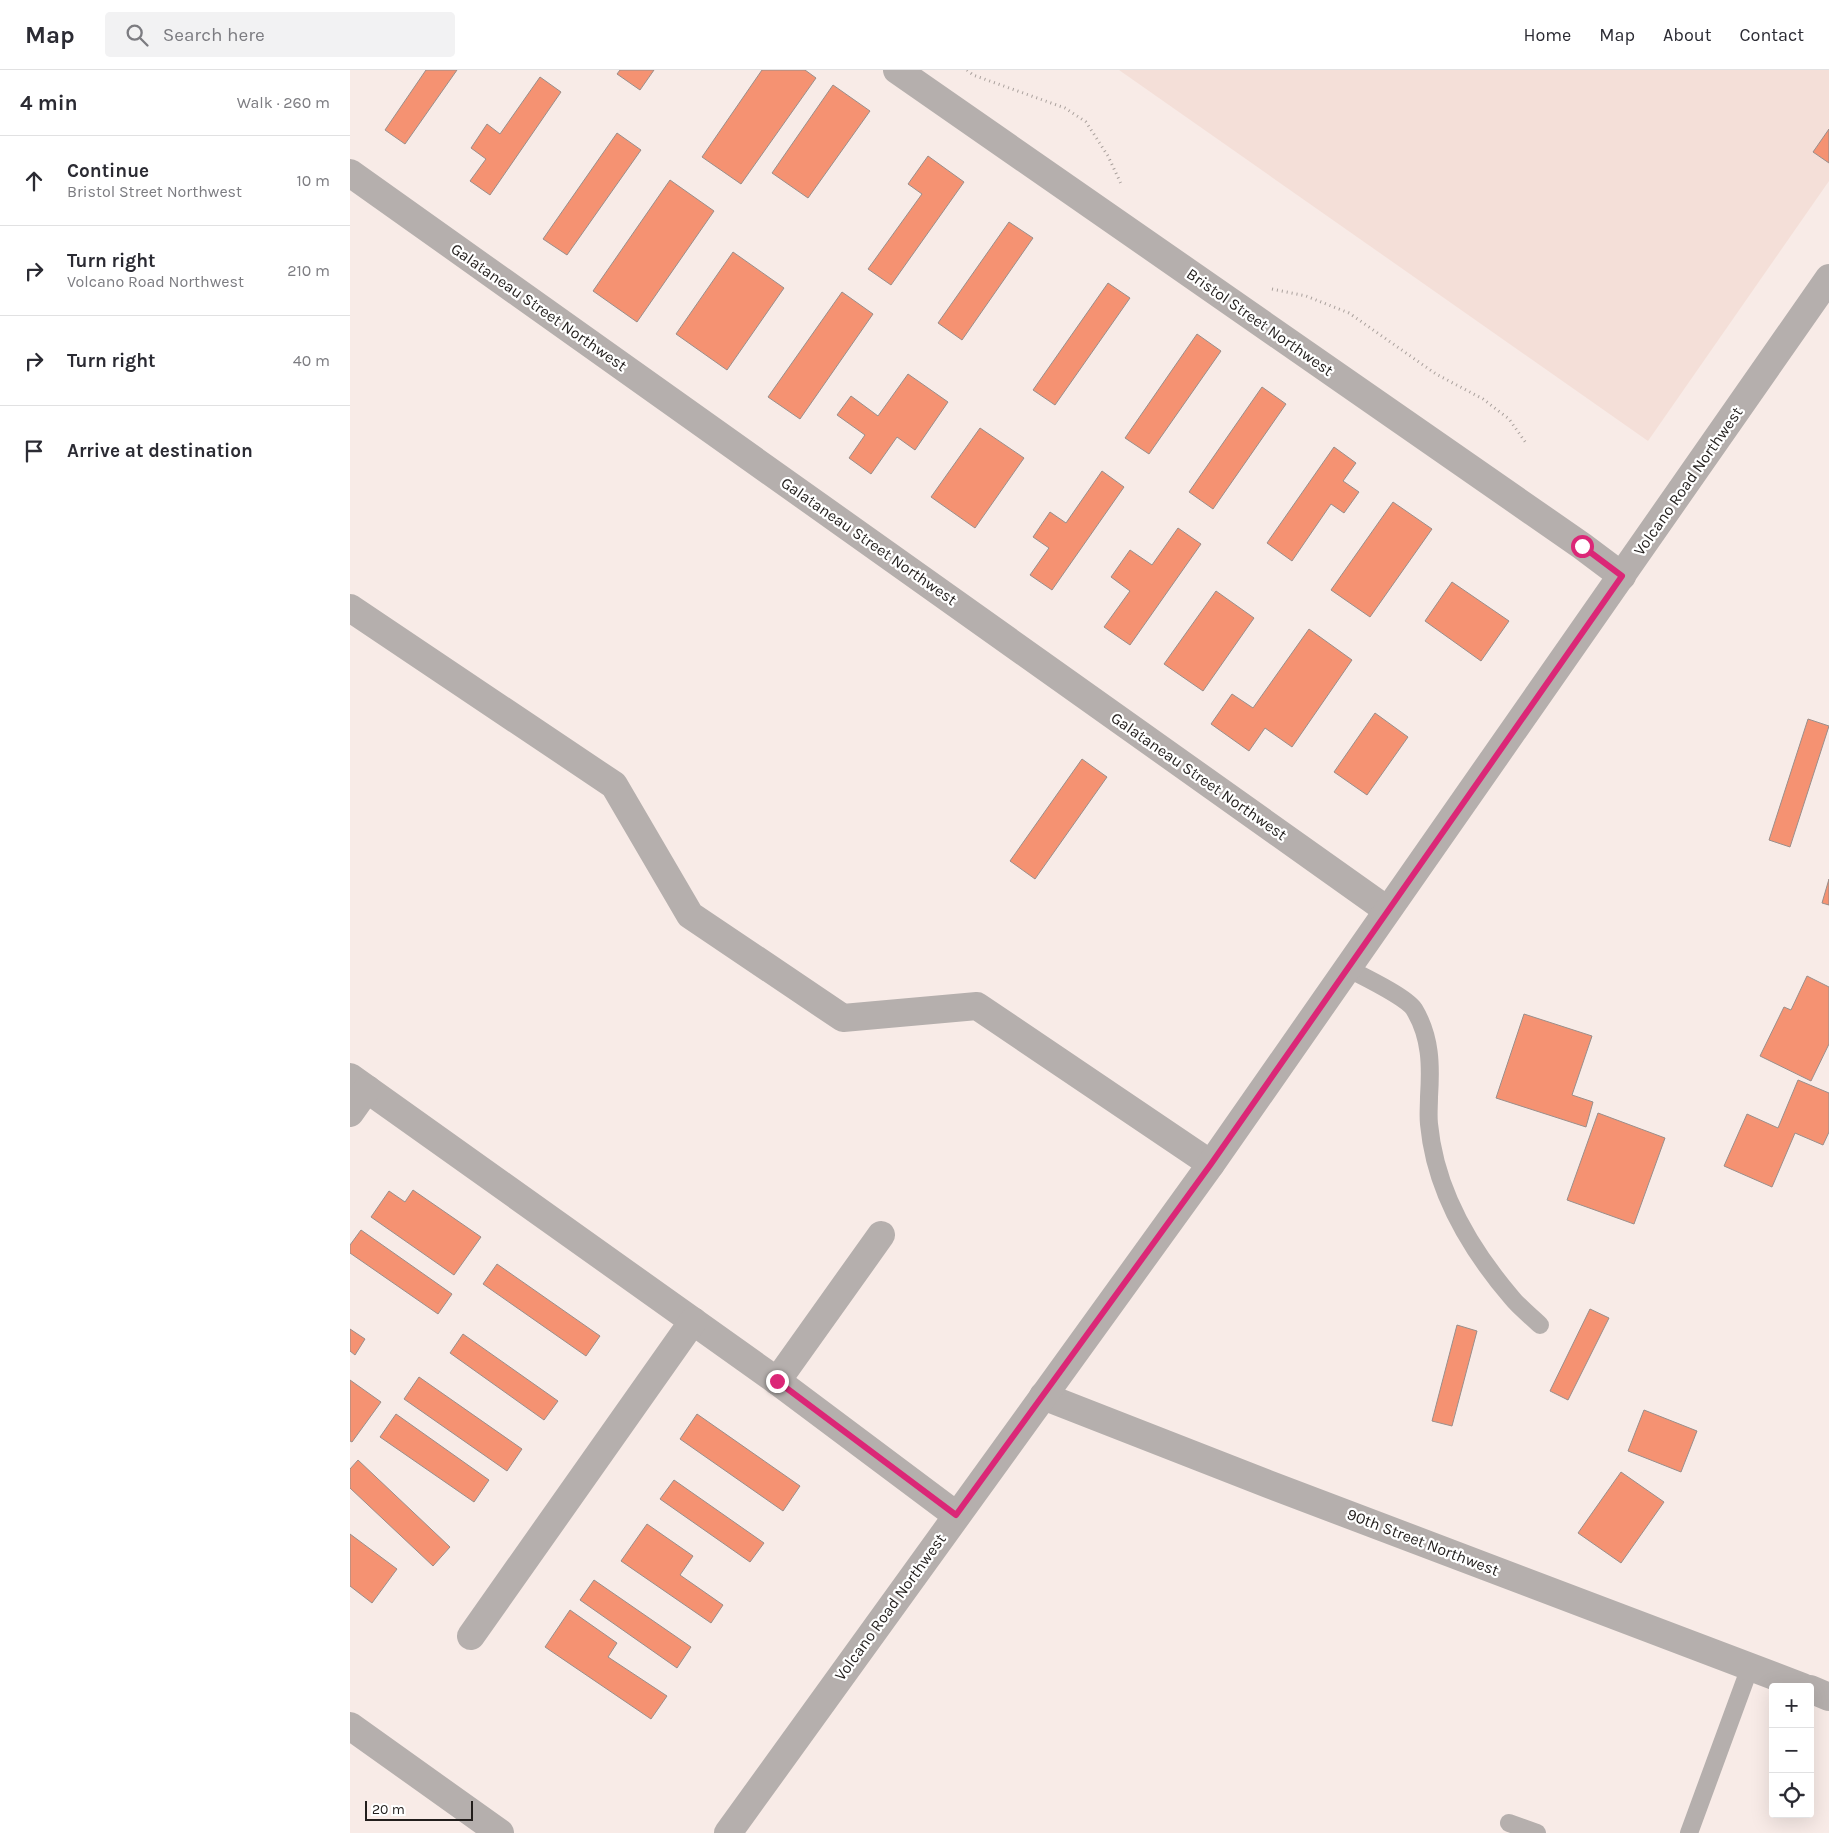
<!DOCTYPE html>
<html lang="en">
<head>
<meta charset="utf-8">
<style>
	:root { --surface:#fff; --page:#f2f2f3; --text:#2b2b33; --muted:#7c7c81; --line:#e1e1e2 }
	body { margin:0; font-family:Karla,sans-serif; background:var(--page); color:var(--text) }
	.controls { position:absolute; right:15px; bottom:15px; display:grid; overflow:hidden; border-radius:5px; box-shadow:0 5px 20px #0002 }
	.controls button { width:45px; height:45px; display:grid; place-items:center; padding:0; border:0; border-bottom:1px solid var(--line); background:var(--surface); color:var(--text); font:25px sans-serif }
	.scale { position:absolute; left:15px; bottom:12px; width:108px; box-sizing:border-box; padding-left:5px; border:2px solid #221e1c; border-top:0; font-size:14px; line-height:18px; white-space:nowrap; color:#221e1c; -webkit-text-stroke:4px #fff; paint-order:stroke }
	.stop { position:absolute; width:15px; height:15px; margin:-11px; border:4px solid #db2777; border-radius:50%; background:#fff }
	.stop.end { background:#db2777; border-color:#fff; box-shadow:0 1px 5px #0008 }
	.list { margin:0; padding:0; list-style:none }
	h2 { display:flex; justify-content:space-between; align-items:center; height:65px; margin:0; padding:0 20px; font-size:21px }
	h2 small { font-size:16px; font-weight:400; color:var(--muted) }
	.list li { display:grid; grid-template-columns:32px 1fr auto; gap:15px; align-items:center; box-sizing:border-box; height:90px; padding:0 20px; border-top:1px solid var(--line) }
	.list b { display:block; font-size:19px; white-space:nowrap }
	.list p { margin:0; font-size:16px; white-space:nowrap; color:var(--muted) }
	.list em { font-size:16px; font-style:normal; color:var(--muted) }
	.icon { flex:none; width:28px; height:28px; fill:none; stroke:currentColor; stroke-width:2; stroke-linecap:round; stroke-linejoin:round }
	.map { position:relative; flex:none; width:1479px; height:1763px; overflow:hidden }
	header { display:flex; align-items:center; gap:30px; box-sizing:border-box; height:70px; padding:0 25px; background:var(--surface); border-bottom:1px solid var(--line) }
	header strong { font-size:24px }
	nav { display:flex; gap:28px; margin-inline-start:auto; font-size:18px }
	.search { width:350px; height:45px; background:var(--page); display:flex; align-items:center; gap:12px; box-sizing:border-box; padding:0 18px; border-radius:5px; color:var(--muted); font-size:19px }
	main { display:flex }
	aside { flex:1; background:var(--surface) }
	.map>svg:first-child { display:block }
</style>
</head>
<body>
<header>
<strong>Map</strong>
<div class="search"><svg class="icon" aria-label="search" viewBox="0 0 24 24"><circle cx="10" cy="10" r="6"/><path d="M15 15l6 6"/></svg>Search here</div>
<nav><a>Home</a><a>Map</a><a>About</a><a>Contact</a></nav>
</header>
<main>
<aside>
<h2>4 min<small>Walk · 260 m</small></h2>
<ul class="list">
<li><svg class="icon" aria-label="ahead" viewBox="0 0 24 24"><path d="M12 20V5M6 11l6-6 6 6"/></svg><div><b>Continue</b><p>Bristol Street Northwest</p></div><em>10 m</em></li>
<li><svg class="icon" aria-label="right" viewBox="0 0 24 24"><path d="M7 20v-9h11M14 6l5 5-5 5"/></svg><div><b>Turn right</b><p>Volcano Road Northwest</p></div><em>210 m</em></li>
<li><svg class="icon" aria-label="right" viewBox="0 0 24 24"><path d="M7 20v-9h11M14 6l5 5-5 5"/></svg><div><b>Turn right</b></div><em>40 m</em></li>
<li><svg class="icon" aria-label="arrive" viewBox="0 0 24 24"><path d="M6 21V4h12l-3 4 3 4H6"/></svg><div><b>Arrive at destination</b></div></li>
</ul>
</aside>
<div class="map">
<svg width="1479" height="1763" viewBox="0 0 1479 1763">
	<rect width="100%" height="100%" fill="#f8ebe7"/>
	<path fill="#f4dfd8" d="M769,0H1479V111L1298,371Z"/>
	<g fill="#f59272" stroke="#9a8e8a">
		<path d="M76,0H107L55,74L35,60Z"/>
		<path d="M270,0H304L290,20L267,4Z"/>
		<path d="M412,0H455L466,8L391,114L352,87Z"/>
		<path d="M190,7L211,22L140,125L120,111L136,89L121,78L137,54L150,64Z"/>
		<path d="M483,15L520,41L458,128L422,103Z"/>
		<path d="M1479,59V93L1463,82Z"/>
		<path d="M267,63L291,80L217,185L193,169Z"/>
		<path d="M578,86L614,112L541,215L518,199L572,124L558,114Z"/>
		<path d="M320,110L364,141L287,252L243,221Z"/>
		<path d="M659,152L683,168L612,270L588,253Z"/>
		<path d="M383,182L434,218L377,300L326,264Z"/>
		<path d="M758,213L780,228L705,335L683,320Z"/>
		<path d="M492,222L523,244L450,349L418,327Z"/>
		<path d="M847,264L871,281L799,384L775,368Z"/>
		<path d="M558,304L598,332L565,380L547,367L521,404L499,388L515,365L487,345L501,326L528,346Z"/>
		<path d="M912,317L936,334L863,439L839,422Z"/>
		<path d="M630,358L674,388L625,458L581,427Z"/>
		<path d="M984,377L1006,393L993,411L1009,422L994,443L981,434L942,491L917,473Z"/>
		<path d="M752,401L774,417L702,520L680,505L699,478L683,467L700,442L716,453Z"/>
		<path d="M1043,432L1082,459L1020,547L981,520Z"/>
		<path d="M828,458L851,474L780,575L754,557L780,521L761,507L780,480L802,495Z"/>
		<path d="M1102,512L1159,551L1131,591L1075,551Z"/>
		<path d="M866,521L904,548L853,621L814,594Z"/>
		<path d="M959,559L1002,590L942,677L915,658L899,681L861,654L882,624L903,638Z"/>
		<path d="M1025,643L1058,667L1017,725L984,702Z"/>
		<path d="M1458,649L1479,656L1440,777L1419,770Z"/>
		<path d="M732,689L757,707L685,809L660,791Z"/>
		<path d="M1479,809V835L1472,833Z"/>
		<path d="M1457,906L1479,917V974L1461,1011L1410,986L1434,937L1441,940Z"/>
		<path d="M1174,944L1242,966L1222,1025L1243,1032L1236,1057L1146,1028Z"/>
		<path d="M1448,1010L1479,1023V1062L1473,1075L1445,1063L1422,1117L1374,1096L1397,1044L1428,1058Z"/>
		<path d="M1248,1043L1315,1068L1284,1154L1217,1130Z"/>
		<path d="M63,1120L131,1167L104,1205L21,1147L39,1121L55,1132Z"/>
		<path d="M11,1160L102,1224L88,1244L0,1183V1175Z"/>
		<path d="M147,1194L250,1266L236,1286L133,1214Z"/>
		<path d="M1240,1239L1259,1248L1218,1330L1200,1321Z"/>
		<path d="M1107,1255L1127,1261L1102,1356L1082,1351Z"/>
		<path d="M0,1259L15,1269L5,1285L0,1281Z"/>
		<path d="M113,1264L208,1331L194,1350L100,1283Z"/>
		<path d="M69,1307L172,1379L157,1401L54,1329Z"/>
		<path d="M0,1310L31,1332L2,1372L0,1371Z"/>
		<path d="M1294,1340L1347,1361L1331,1402L1278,1381Z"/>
		<path d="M46,1344L139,1410L124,1432L30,1367Z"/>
		<path d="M347,1344L450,1416L433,1441L330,1369Z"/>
		<path d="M8,1390L100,1477L83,1496L0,1418V1399Z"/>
		<path d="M1271,1402L1314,1432L1271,1493L1228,1463Z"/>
		<path d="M324,1410L414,1473L400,1492L310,1429Z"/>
		<path d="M297,1454L343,1486L330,1505L373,1535L361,1553L271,1491Z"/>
		<path d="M0,1464L47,1499L22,1533L0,1516Z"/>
		<path d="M244,1510L341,1577L327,1598L230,1530Z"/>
		<path d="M220,1540L267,1573L258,1587L317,1626L301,1649L195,1577Z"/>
	</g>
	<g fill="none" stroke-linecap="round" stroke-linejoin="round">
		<g stroke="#aaa19d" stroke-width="3" stroke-dasharray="1 4" stroke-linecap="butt">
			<path d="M617,0L623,5L715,38L736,52L758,86L772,116"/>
			<path d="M922,219L956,226L999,243L1086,304L1133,329L1159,349L1176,373"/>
		</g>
		<g stroke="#b5afad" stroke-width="18">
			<path d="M997,898C1012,906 1055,926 1064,939C1081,967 1081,996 1079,1027C1079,1036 1078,1045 1079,1054C1085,1119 1120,1179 1162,1228C1170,1238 1181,1246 1190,1255"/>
			<path d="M1159,1753L1187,1763"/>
			<path d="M1339,1763L1400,1597"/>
		</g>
		<g stroke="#b5afad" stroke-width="28">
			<path d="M547,0L1232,476L1272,506"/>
			<path d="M0,103L1037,840"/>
			<path d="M0,538L264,715L340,845L493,948L627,936L861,1094"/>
			<path d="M0,1007L427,1311L606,1445"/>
			<path d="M0,1043L17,1019"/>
			<path d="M427,1311L531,1165"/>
			<path d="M121,1566L343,1251"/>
		</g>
		<g stroke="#b5afad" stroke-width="28">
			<path d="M693,1326L918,1414L1453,1617"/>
			<path d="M1460,1619L1479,1627"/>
			<path d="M0,1656L150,1763"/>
			<path d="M378,1763L861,1094L1479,208"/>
		</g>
	</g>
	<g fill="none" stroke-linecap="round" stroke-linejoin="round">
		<path stroke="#db2777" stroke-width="6" d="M427,1311L606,1445L861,1094L1272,506L1232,476"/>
	</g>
	<g text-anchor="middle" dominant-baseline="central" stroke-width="4.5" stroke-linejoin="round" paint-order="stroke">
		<g font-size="16" fill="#221e1c" stroke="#fff">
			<text transform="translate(189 237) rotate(35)">Galataneau Street Northwest</text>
			<text transform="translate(910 252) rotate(35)">Bristol Street Northwest</text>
			<text transform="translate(1338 411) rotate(-55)">Volcano Road Northwest</text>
			<text transform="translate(519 471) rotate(35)">Galataneau Street Northwest</text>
			<text transform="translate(849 706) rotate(35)">Galataneau Street Northwest</text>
			<text transform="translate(1073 1472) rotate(21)">90th Street Northwest</text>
			<text transform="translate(540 1537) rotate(-54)">Volcano Road Northwest</text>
		</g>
	</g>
</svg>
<div class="controls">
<button>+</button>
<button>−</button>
<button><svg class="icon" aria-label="locate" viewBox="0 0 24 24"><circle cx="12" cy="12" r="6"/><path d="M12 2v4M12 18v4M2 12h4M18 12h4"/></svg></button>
</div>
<div class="scale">20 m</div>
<div class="stop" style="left:1232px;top:476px"></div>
<div class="stop end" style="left:427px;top:1311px"></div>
</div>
</main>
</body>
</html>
